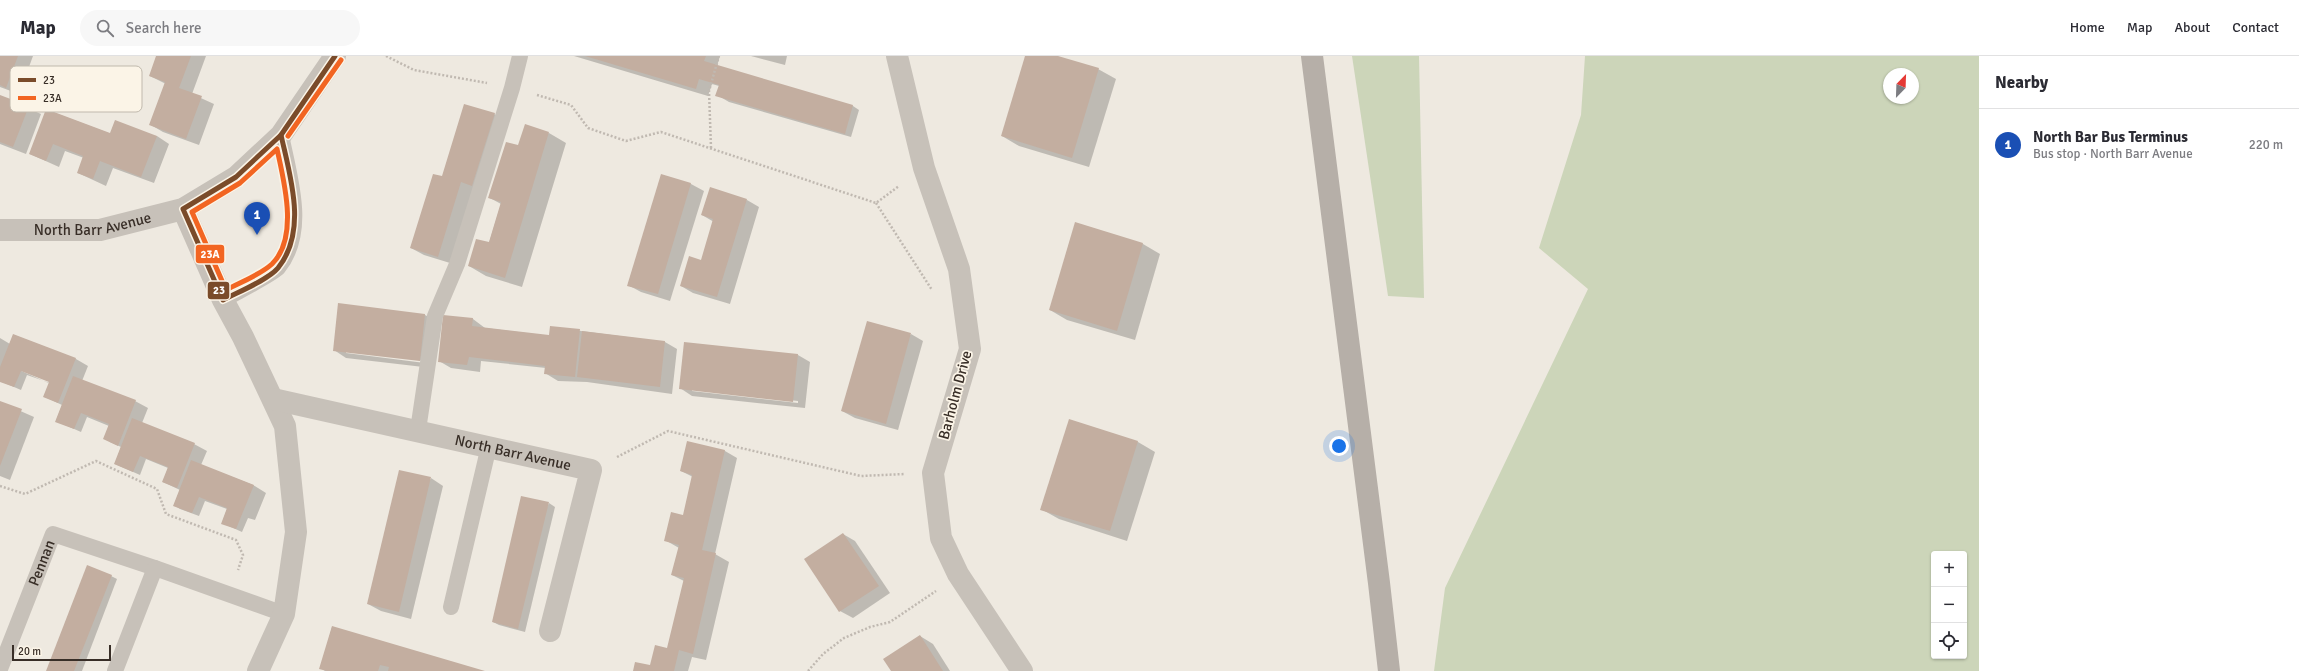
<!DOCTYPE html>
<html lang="en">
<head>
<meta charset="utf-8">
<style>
	:root { --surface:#fff; --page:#f7f7f7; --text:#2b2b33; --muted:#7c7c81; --line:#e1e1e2; --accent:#b45309 }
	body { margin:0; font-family:Signika,sans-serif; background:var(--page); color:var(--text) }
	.controls { position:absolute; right:12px; bottom:12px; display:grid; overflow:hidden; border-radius:4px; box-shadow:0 1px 3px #0004 }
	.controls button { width:36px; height:36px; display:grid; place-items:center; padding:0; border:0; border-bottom:1px solid var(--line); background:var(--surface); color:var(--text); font:20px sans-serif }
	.compass { position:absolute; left:1883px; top:12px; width:36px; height:36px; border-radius:50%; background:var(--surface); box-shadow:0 1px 3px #0004; rotate:23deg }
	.scale { position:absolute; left:12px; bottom:10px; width:99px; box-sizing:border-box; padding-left:4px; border:2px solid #382e27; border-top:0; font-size:11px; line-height:14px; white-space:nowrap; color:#382e27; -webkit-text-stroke:3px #fbf4e7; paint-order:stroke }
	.you { position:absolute; left:1339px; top:390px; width:14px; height:14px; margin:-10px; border:3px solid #fff; border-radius:50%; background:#1a73e8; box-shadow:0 0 0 6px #1a73e833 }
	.badge { display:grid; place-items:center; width:26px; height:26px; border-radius:50%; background:var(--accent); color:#fff; font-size:13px; font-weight:700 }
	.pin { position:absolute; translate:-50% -33px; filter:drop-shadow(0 1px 2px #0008) }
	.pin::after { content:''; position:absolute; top:21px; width:14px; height:12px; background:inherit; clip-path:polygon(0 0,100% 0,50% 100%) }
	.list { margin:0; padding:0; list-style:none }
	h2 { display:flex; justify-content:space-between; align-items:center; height:52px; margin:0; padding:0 16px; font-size:17px }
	h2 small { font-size:13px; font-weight:400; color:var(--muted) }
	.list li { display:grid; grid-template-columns:26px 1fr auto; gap:12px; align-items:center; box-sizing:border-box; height:72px; padding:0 16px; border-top:1px solid var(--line) }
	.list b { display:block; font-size:15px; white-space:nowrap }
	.list p { margin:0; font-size:13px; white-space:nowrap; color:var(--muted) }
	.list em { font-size:13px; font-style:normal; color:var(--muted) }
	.icon { flex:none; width:22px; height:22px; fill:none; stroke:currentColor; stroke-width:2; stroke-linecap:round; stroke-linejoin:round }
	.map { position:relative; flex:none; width:1979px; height:615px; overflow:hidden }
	header { display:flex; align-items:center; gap:24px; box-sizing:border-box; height:56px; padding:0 20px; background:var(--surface); border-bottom:1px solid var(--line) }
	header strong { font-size:19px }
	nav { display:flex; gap:22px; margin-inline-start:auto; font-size:14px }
	.search { width:280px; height:36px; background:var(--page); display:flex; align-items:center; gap:10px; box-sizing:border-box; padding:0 14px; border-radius:22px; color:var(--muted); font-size:15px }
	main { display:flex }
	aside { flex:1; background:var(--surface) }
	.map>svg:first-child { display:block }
</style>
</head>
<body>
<header>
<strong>Map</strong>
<div class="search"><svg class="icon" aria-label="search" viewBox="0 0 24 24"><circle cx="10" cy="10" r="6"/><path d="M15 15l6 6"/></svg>Search here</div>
<nav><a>Home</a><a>Map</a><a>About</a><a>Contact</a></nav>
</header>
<main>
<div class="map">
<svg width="1979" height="615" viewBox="0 0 1979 615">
	<rect width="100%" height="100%" fill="#eee9e0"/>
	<g fill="#ccd5b9" fill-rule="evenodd">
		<path d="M1352,0H1419L1424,242L1388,240Z"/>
		<path d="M1585,0H1979V615H1434L1445,532L1588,233L1539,192L1581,59ZM1889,18H1913V42H1889ZM1934,498H1964V600H1934Z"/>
	</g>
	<g fill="#0003" fill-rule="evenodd">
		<path d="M0,0H33L19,38L0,31Z"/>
		<path d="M158,0H206L192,38L214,48L199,89L163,76L151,69L166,28L150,20Z"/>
		<path d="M574,0H720L717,10L853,50L859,54L851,81L729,46L717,39L719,30L712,28L708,40Z"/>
		<path d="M751,0H787L785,9Z"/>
		<path d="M1026,0H1055L1098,13L1116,23L1089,111L1019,90L1002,80Z"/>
		<path d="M0,40L41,58L26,98L0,88Z"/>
		<path d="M47,54L111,78L157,80L169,88L154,127L113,112L106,130L78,117L84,102L65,95L59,111L30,98Z"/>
		<path d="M494,58L507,65L450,207L424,199L411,192L442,121Z"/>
		<path d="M549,77L566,87L522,231L486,220L469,210L489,187L501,148L490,142L519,90Z"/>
		<path d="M662,119L691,128L704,135L670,245L641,236L628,229Z"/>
		<path d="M747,144L759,151L730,248L693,237L681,230L702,205L714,166L702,159Z"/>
		<path d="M1076,167L1143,188L1160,198L1135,284L1067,264L1050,254Z"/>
		<path d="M339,248L425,259L438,266L432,312L346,302L334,294ZM346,295L425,305V307L346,297Z"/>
		<path d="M444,260L473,263L485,272L550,280L551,271L665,286L677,293L672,338L587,326L558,325L545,317L546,312L481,305L480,316L451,312L439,305Z"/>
		<path d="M911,278L923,285L898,374L855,362L842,355Z"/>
		<path d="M14,279L76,303L88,310L82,325L135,345L148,352L142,367L194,388L207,395L201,409L253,429L266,437L255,464L248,462L242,476L222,467L227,453L205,445L199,460L180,453L174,449L180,434L163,426L168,412L146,403L140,419L115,408L121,391L110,386L109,370L87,361L81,376L56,365L62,349L45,341L50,327L27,319L21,334L0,325V282L10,288ZM17,313L54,327L53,329Z"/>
		<path d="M798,299L810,306L805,352L692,340L680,332ZM692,333L798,345V347L692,335Z"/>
		<path d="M0,346L34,361L10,424L0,420Z"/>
		<path d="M1070,364L1138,386L1155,396L1127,485L1059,463L1041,453Z"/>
		<path d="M688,386L725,395L737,402L715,498L729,506L706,604L692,601L688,615H634L651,611L668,593L684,525L672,519L679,492L665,484L684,460L693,421L681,415Z"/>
		<path d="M431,422L443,430L411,563L381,555L368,548Z"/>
		<path d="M549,447L555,451L525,576L499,569L493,566Z"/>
		<path d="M843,478L855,485L890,537L853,562L840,555Z"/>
		<path d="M111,520L117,523L82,615H47Z"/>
		<path d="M332,571L482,615H325L321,612Z"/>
		<path d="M920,580L933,588L950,615H892Z"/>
	</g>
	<g fill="#c3aea0">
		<path d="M0,0H18L6,32L0,29Z"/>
		<path d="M156,0H191L179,32L202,40L186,83L149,69L165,26L149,20Z"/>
		<path d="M585,0H706L704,5L853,49L845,78L715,40L719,29L699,23L696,33Z"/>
		<path d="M1025,0H1058L1099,12L1072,102L1001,80Z"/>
		<path d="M0,39L29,50L13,91L0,86Z"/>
		<path d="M464,48L495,57L472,130L461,126L438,201L410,192L433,118L442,120Z"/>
		<path d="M46,53L110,77L115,64L157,80L141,121L100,105L93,123L77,117L83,100L53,88L46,105L29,98Z"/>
		<path d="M525,68L549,76L505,222L468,210L476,183L489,186L501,146L488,142L506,86L518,89Z"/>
		<path d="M661,118L691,127L658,238L627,230Z"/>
		<path d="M710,131L747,143L717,241L680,230L689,200L701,204L713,163L701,159Z"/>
		<path d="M1075,166L1143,187L1117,275L1049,254Z"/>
		<path d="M338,247L425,258L420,305L333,295Z"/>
		<path d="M443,259L473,262L472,270L549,279L550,270L580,273L575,321L544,318L545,310L469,301L467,309L438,306Z"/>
		<path d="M867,265L911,277L886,368L841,355Z"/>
		<path d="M582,275L665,285L660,331L577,321Z"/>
		<path d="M13,278L76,302L58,347L43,341L49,326L21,315L14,331L0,326V311Z"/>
		<path d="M684,286L798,298L793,346L679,333Z"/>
		<path d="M73,320L136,344L118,390L103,383L109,368L81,357L74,373L55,366Z"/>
		<path d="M0,345L22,353L0,410Z"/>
		<path d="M132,362L195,387L177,432L162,426L168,411L140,400L133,416L114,408Z"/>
		<path d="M1069,363L1138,385L1110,475L1040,454Z"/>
		<path d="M687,385L725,394L702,494L716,497L693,598L679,594L674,615H633L635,606L650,609L655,589L667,592L684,522L671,519L679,489L664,485L671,456L683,459L692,419L680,415Z"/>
		<path d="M191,404L254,429L236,473L221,468L227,452L199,441L192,457L173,450Z"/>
		<path d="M399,414L431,421L399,556L367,548Z"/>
		<path d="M521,440L549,446L518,573L492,566Z"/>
		<path d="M843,477L879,530L839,556L804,503Z"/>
		<path d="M87,509L112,519L74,615H46Z"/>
		<path d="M332,570L485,615H388L389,611L380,609L378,615H327L319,613Z"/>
		<path d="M920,579L943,615H891L883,603Z"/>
	</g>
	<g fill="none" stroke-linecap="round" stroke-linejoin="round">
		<g stroke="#c0b9b1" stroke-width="2.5" stroke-dasharray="2 2" stroke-linecap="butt">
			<path d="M386,0L414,14L487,27"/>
			<path d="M537,39L571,49L588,72L626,85L661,76L876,147L899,130"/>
			<path d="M711,92L709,35L719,0"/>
			<path d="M876,147L932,234"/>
			<path d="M617,401L668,375L861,420L905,418"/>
			<path d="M0,430L25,438L96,405L157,433L166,458L236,484L243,499L238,514"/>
			<path d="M808,615L823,598L844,582L870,571L890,566L936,535"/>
		</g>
		<g stroke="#c7c1b9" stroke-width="16">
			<path d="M223,244C233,238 273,218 278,212C308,175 289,120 281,79"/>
			<path d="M418,374L435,260L457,208L512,32L520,0"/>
			<path d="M451,551L489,390"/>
			<path id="s1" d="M0,613L53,478L155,512"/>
			<path d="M115,615L155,512L284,558"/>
		</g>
		<g stroke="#c7c1b9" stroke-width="22">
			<path d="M897,0L924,112L959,213L970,293L933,417L941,482L958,518L1022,615"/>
			<path d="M183,153L223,244L243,281L285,370L296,476L284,558L258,615"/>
			<path id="s2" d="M0,174H100L183,153L236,121L281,79L335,0"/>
			<path id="s3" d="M273,343L591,414L550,575"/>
		</g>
		<path stroke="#b6afa8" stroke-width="22" d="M1312,0L1379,527L1389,615"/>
		<defs>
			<g id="bus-1">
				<path d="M281,79C290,120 308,175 278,212C268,224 238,236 223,244L183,153L236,121Z"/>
				<path d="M281,79L335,0"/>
			</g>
			<g id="bus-2">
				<path d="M288,80L341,4"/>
				<path d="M277,93C284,125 299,182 272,208C260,219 241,226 226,234L192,156L240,127Z"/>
			</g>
		</defs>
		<use href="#bus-1" stroke="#fbf4e7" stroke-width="8"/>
		<use href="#bus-2" stroke="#fbf4e7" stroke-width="8"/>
		<use href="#bus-1" stroke="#7a4b2a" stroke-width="5"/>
		<use href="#bus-2" stroke="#f26522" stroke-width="5"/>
	</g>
	<g text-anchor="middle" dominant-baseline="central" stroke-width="3.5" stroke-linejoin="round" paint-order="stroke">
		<g font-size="15" fill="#382e27" stroke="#fbf4e7">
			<text stroke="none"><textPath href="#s2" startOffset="93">North Barr Avenue</textPath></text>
			<text transform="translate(955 339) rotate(-75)">Barholm Drive</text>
			<text stroke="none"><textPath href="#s3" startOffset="246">North Barr Avenue</textPath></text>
			<text stroke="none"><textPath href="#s1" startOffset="114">Pennan</textPath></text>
		</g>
	</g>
	<rect x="10" y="10" width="132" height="46" rx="6" fill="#fbf4e7" stroke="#c0b9ad" stroke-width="1"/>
	<rect x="18" y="22" width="18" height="4" fill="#7a4b2a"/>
	<rect x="18" y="40" width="18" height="4" fill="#f26522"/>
	<g font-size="11" fill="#382e27">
		<text x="43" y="28">23</text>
		<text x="43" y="46">23A</text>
	</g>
	<g stroke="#fbf4e7" stroke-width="1.5">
		<rect x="195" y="188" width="30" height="20" rx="4" fill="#f26522"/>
		<rect x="207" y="225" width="23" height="19" rx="4" fill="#7a4b2a"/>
	</g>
	<g font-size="11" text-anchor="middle" font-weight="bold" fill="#fff">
		<text x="210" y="202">23A</text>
		<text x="219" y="238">23</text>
	</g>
</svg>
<div class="controls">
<button>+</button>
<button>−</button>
<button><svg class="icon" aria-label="locate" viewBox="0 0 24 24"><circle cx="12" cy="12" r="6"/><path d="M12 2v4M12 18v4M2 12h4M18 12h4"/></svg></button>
</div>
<svg class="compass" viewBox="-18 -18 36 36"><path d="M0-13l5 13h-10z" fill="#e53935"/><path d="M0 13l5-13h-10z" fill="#7c7c81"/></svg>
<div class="scale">20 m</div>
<div class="you"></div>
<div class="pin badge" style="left:257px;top:179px;background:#1a4fb4">1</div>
</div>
<aside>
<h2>Nearby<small></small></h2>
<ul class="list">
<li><span class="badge" style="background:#1a4fb4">1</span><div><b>North Bar Bus Terminus</b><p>Bus stop · North Barr Avenue</p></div><em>220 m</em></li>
</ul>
</aside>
</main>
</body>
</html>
